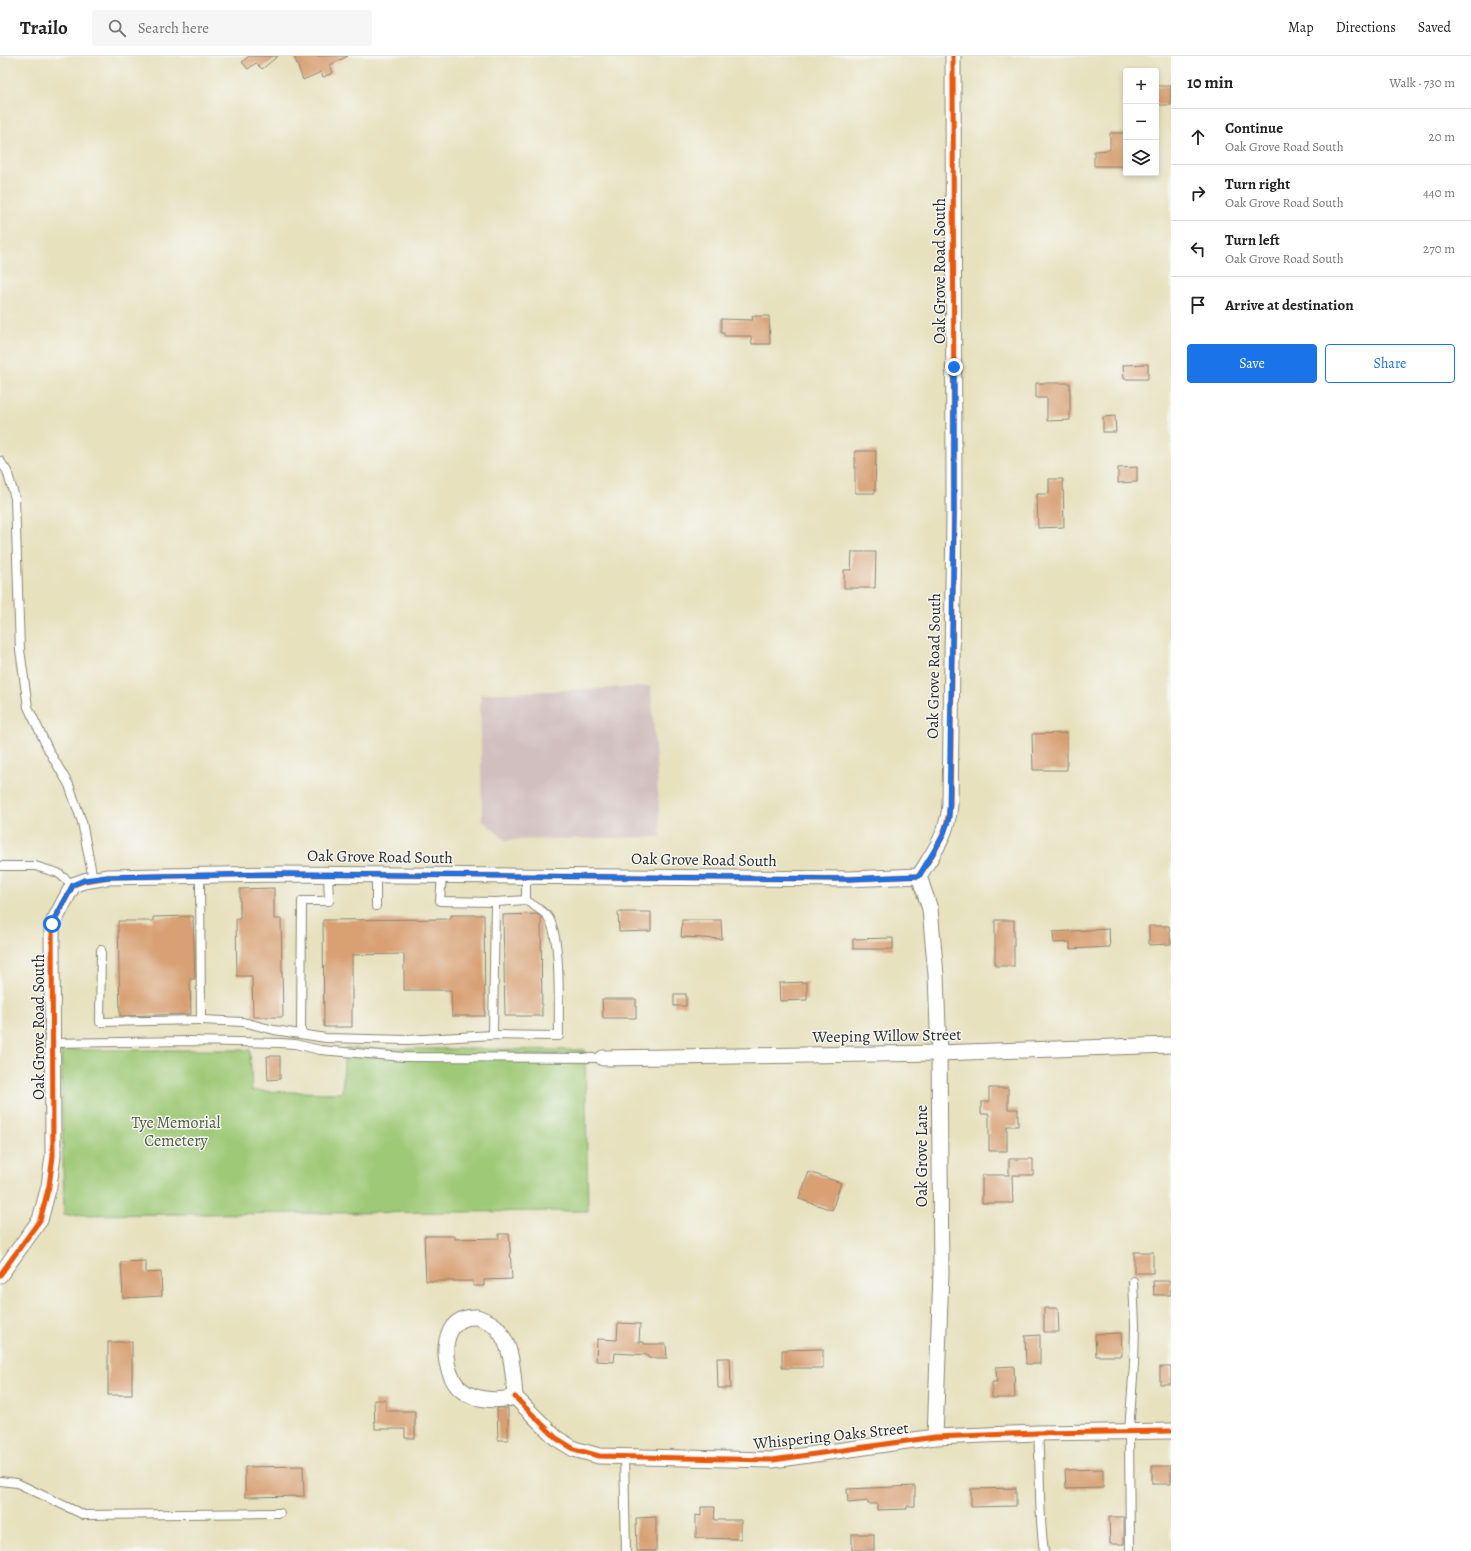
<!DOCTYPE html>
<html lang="en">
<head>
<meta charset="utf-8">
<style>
	:root { --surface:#fff; --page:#f6f6f6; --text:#222; --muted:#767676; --line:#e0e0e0; --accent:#1a73e8 }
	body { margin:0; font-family:Alegreya,serif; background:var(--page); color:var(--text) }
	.controls { position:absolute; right:12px; top:12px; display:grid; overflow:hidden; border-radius:4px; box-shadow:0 2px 6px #0003 }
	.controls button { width:36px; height:36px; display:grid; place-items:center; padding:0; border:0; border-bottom:1px solid var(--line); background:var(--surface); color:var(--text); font:20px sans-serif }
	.stop { position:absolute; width:12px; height:12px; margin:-9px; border:3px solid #1a73e8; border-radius:50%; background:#fff }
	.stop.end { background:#1a73e8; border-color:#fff; box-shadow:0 1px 4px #0008 }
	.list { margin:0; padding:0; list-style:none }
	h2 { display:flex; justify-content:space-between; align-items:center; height:52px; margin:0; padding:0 16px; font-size:17px }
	h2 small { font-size:13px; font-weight:400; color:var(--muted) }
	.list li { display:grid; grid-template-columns:26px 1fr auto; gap:12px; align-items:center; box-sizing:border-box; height:56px; padding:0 16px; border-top:1px solid var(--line) }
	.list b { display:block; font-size:15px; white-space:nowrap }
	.list p { margin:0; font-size:13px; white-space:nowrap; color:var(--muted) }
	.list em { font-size:13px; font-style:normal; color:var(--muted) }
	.actions { display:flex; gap:8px; padding:12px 16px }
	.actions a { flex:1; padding:9px 0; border:1px solid var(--accent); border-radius:4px; text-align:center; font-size:14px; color:var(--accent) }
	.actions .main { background:var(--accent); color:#fff }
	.icon { flex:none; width:22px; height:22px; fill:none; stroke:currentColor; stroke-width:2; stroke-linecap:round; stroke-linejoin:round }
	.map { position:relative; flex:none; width:1171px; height:1495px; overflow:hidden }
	header { display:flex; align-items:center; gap:24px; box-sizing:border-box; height:56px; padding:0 20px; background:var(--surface); border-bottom:1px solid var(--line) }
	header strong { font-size:19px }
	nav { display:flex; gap:22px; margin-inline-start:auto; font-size:14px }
	.search { width:280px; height:36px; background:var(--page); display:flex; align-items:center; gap:10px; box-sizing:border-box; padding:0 14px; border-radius:4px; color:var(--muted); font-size:15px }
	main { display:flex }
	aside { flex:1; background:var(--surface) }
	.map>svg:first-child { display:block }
</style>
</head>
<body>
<header>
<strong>Trailo</strong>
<div class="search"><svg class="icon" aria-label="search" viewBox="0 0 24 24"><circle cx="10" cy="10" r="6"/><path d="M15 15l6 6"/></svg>Search here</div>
<nav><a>Map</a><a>Directions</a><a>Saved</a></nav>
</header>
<main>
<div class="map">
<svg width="1171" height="1495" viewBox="0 0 1171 1495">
	<rect width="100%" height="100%" fill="#f6f6f2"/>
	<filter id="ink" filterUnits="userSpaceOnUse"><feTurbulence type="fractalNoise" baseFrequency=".025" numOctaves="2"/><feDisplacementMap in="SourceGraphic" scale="8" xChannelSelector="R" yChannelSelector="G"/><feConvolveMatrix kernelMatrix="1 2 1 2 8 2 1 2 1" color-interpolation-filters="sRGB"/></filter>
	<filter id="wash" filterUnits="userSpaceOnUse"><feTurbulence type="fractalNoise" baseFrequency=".012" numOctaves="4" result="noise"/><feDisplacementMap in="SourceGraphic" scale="16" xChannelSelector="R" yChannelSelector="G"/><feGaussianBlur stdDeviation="0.9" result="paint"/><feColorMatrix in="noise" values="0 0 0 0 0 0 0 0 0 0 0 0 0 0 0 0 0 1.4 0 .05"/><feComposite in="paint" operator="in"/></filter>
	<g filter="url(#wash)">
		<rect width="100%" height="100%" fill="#e7e1be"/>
		<path fill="#d1bfbf" d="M651,630L661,781L505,784L482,764L480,638Z"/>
		<path fill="#9ec976" stroke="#647a50" d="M345,992L585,994L588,1155L64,1159L61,994H250L252,1035L342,1037Z"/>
		<g id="blocks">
			<g fill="#d8a073">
				<path d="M249,0H278L262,13L256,7L248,13L242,6Z"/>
				<path d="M294,0H348L330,9L333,17L323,21L321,16L303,24Z"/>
				<rect x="1156" y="30" width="15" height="19"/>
				<path d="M1110,77H1126V110H1094V95L1110,94Z"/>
				<path d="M752,260H769L770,288H752L751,280H724V277H721V263L753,264Z"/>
				<path d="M1148,308V323H1124L1123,309Z"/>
				<path d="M1036,327H1070V364L1047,365V342H1036Z"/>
				<path d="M1115,360L1116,376H1103V361Z"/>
				<path d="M855,395H876L875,437H855Z"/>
				<path d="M1137,411V426L1118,427V412Z"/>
				<path d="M1049,423H1063L1064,471L1038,472L1037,438H1049Z"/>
				<path d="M852,496H876L875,532H844V514H851Z"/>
				<path d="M1067,677V714H1033L1032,678Z"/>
				<path d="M274,832V863H281L283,961H253L252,920H237L236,863H240V833Z"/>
				<path d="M618,856H651V875L619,876Z"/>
				<path d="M537,858L541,861L542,960H505L503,859Z"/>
				<path d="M451,859H484L485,960H452L451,934H404V898L352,899V971H324L323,864L451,863Z"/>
				<path d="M193,860L195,923H190L191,958L120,960L118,865H153V861Z"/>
				<path d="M682,864H721L722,883L681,881Z"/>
				<rect x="995" y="864" width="19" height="46"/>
				<path d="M1149,870H1169L1171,888L1149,889Z"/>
				<path d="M1109,873L1110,891L1070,893V886L1054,887L1053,876Z"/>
				<path d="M893,882V893H853V883Z"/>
				<path d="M807,926V944L780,945L779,927Z"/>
				<rect x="674" y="938" width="12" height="12"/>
				<path d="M602,943H636V962H603Z"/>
				<path d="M267,1000H280V1023L268,1024Z"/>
				<path d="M989,1032H1008V1053H1018V1070H1007V1095H989V1058H981V1046H989Z"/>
				<path d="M1009,1103H1033V1119H1012L1013,1147H982V1119H1009Z"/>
				<path d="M809,1116L841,1127L832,1154L799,1143Z"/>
				<path d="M499,1178H509L512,1223L484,1224V1230H473V1225H426L424,1180H455V1183L499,1182Z"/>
				<rect x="1134" y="1196" width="19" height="21"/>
				<path d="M146,1205V1217L161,1216L162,1240L123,1242L121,1206Z"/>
				<path d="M1153,1225H1171V1239H1154Z"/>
				<path d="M1044,1252H1058L1059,1276H1044Z"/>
				<path d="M618,1267L640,1268L639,1286H644V1288H666L667,1302H648V1299L615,1297L614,1306L596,1305L597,1283L617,1284Z"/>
				<path d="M1121,1277L1122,1300H1096L1095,1278Z"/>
				<path d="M1040,1279V1308H1026L1025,1280Z"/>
				<rect x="108" y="1286" width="24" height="53"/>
				<path d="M823,1293V1312H782V1294Z"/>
				<path d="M717,1302H730L731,1332H718Z"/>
				<path d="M1014,1310L1015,1342H992V1326H997L996,1311Z"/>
				<rect x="1160" y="1311" width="11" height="17"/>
				<path d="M374,1344H386V1355H415V1382H405V1373H375Z"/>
				<path d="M497,1352H508V1384H498Z"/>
				<path d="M303,1410L304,1440L245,1441V1411Z"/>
				<rect x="1152" y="1410" width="19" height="18"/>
				<path d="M1103,1413V1432L1066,1433L1065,1414Z"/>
				<path d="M915,1430V1450H907V1453L877,1454V1448H868V1445L848,1447L847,1433Z"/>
				<path d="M1016,1432V1450L971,1451V1433Z"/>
				<path d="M701,1451H715L714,1464H741V1483L696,1482V1459L701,1460Z"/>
				<path d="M656,1461V1495H637L636,1462Z"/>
				<path d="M1109,1461H1124V1488H1110Z"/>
				<rect x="852" y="1478" width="22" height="16"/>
			</g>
		</g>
	</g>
	<g filter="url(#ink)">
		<use href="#blocks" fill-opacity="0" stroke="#898674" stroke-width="1"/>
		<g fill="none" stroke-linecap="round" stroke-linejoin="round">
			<defs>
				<g id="service">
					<path d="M0,405L7,415L15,442L20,594L28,651L49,695L69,729L82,766L93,823"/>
					<path d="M0,810H35L58,817L73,829"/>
					<path d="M442,820L440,845L495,846L493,979"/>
					<path d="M495,846L526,844"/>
					<path d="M376,850V819"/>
					<path d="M101,894L100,966L201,964L200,819"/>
					<path d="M201,964L243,966L274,974L326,982L407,984L493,979L559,980C558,952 562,881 548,861C543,854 533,850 526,844V820"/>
					<path d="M301,977L302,845H329L328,819"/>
					<path d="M52,987L190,985L280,987L295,988L320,994L404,1001L603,1002"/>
					<path d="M1038,1377C1041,1416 1038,1456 1044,1495"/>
					<path d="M624,1400L626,1495"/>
					<path d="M0,1425L17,1427L84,1459L280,1457"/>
					<path d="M1130,1495L1129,1375L1134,1308L1135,1269L1133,1225"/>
				</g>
				<g id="minor">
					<path d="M919,820L930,853L936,919L939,997L941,1217L935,1381"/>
					<path d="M603,1002L939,997L1171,989"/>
					<path d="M0,1219L40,1164L49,1130L53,1100L52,869L73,829L84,825L108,821L281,818L849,823L919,820C934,796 948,778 950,748L954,458L953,0"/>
					<path d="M477,1261C484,1264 492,1266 497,1272C513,1291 513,1317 515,1341C497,1346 467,1345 455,1327C440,1304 441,1259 477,1261Z"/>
					<path d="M515,1341L556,1382L574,1393L599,1400L773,1404L935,1381L1038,1377L1171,1375"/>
				</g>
			</defs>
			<use href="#service" stroke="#898674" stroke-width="10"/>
			<use href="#minor" stroke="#898674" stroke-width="17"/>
			<use href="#service" stroke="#fff" stroke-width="8"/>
			<use href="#minor" stroke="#fff" stroke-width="15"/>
			<defs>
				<g id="cycleway">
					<path d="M0,1219L40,1164L49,1130L53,1100L52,869L73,829L84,825L108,821L281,818L849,823L919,820C934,796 948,778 950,748L954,458L953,0"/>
					<path d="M515,1341L556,1382L574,1393L599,1400L773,1404L935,1381L1038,1377L1171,1375"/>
				</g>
			</defs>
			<use href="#cycleway" stroke="#f6f6f2" stroke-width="8"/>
			<use href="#cycleway" stroke="#e8590c" stroke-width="5"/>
		</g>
	</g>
	<g fill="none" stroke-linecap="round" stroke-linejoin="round" filter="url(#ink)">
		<path stroke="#1a73e8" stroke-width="5" d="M52,868L73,829L84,824L108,821L281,818L850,823L919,820L943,780L949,762L954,458V311"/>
	</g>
	<g text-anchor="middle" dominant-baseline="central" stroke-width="3" stroke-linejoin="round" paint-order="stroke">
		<g font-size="16" fill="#2b2b2b" stroke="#f6f6f2">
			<text transform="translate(940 215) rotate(-90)">Oak Grove Road South</text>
			<text transform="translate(934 610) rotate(-89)">Oak Grove Road South</text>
			<text transform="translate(380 801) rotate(1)">Oak Grove Road South</text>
			<text transform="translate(704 804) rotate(1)">Oak Grove Road South</text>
			<text transform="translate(39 971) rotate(-90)">Oak Grove Road South</text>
			<text transform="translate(887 980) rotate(-1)">Weeping Willow Street</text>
			<text transform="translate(922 1100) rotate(-90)">Oak Grove Lane</text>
			<text transform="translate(831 1380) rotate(-6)">Whispering Oaks Street</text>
		</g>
		<g font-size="16" fill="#4e5a42" stroke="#f6f6f2">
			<text x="176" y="1067">Tye Memorial<tspan x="176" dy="18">Cemetery</tspan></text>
		</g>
	</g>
</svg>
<div class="controls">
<button>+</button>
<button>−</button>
<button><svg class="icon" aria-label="layers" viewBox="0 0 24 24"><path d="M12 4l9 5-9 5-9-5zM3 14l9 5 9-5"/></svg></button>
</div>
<div class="stop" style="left:52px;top:868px"></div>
<div class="stop end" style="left:954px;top:311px"></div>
</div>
<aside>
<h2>10 min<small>Walk · 730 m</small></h2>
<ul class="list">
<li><svg class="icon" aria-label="ahead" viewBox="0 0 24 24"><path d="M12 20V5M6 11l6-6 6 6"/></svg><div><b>Continue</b><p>Oak Grove Road South</p></div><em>20 m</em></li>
<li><svg class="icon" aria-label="right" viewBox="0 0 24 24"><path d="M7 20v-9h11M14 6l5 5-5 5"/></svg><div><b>Turn right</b><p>Oak Grove Road South</p></div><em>440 m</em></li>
<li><svg class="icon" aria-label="left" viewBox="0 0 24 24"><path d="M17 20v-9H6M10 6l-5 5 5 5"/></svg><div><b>Turn left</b><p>Oak Grove Road South</p></div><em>270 m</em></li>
<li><svg class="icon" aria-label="arrive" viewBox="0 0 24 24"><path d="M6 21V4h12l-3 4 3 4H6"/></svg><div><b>Arrive at destination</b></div></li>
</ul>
<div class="actions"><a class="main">Save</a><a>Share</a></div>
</aside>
</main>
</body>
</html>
